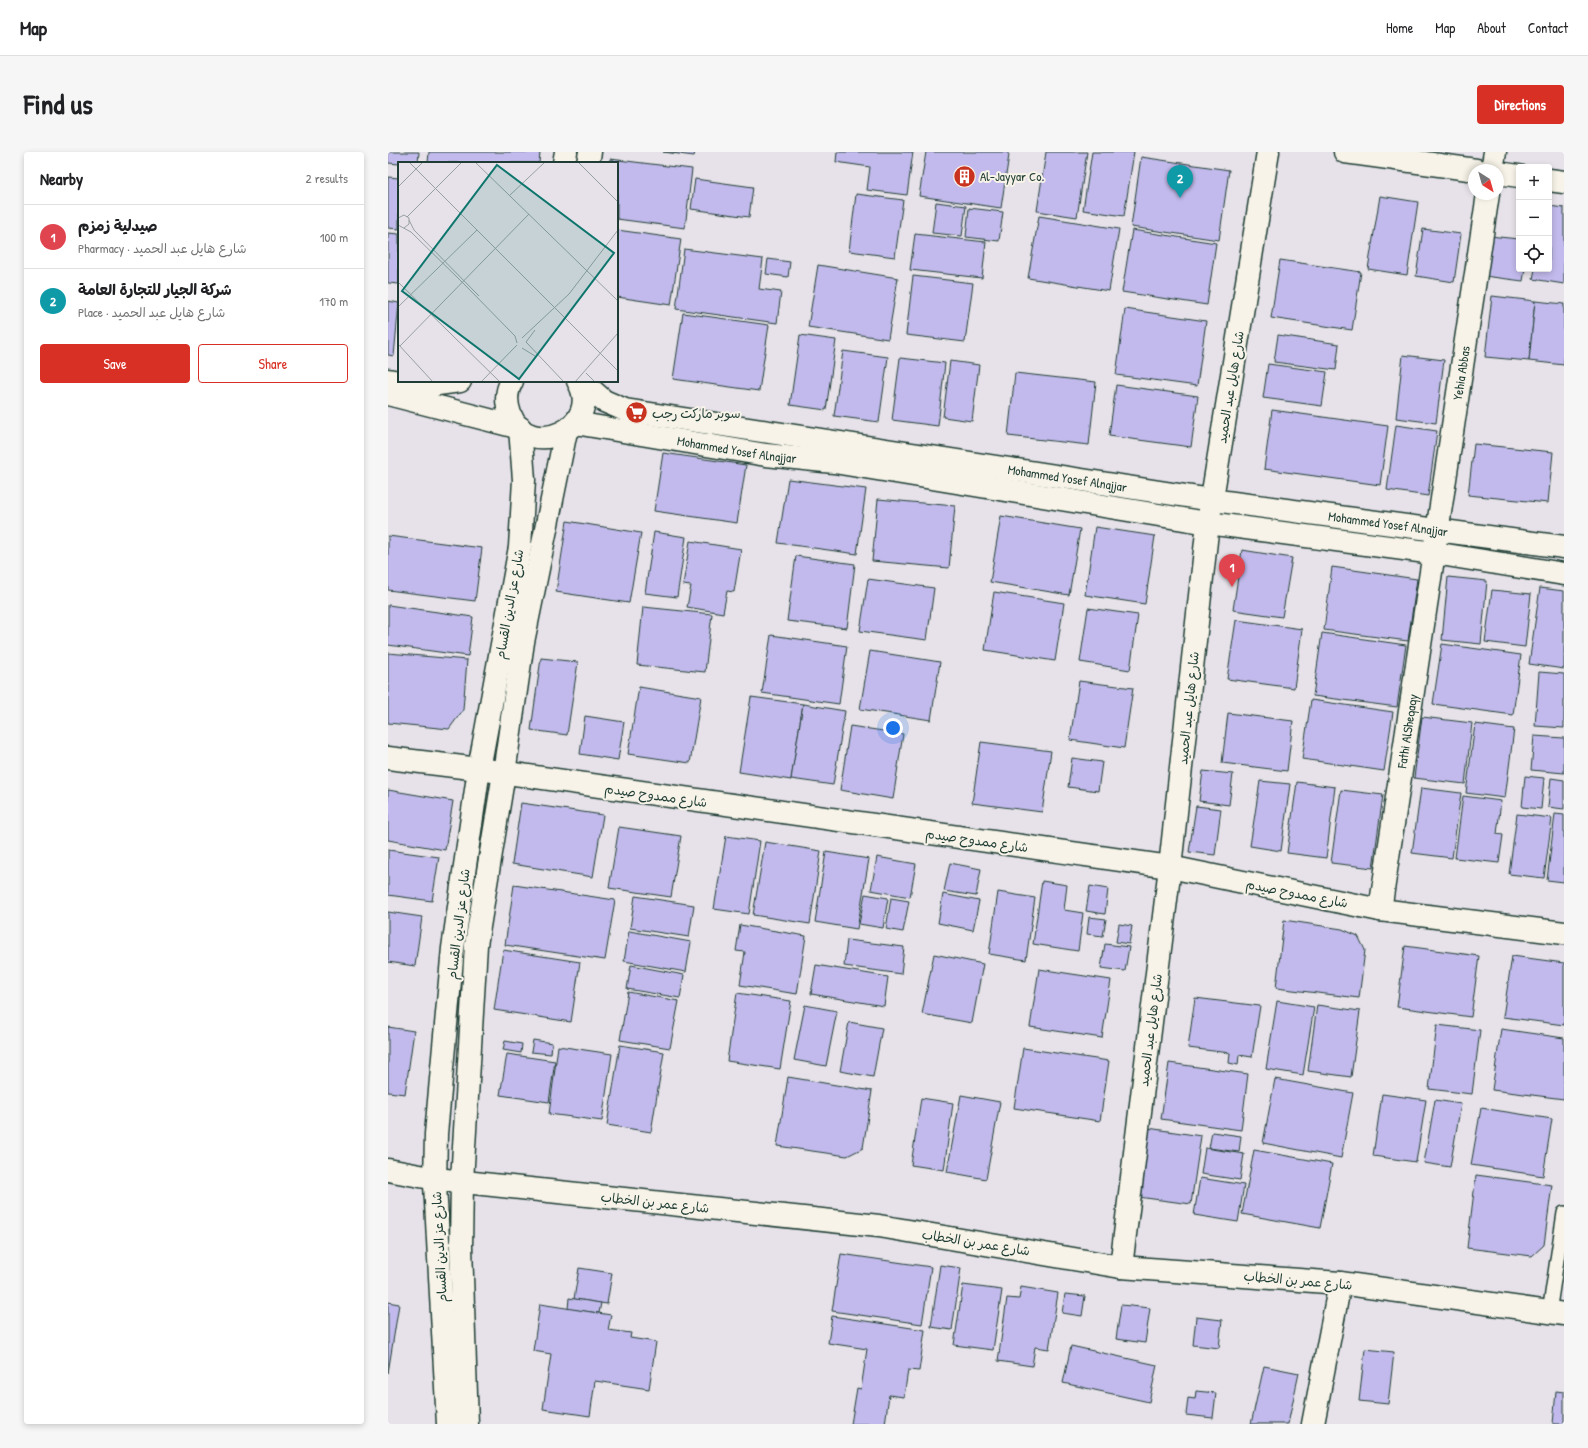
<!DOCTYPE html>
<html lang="en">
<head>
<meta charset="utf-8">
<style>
	:root { --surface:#fff; --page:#f6f6f6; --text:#202124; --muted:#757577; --line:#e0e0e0; --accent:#d93025 }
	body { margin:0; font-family:"Patrick Hand","Playpen Sans Arabic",sans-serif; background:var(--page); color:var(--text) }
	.controls { position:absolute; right:12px; top:12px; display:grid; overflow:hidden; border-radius:4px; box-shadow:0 2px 6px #0003 }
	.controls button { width:36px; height:36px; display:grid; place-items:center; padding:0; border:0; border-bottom:1px solid var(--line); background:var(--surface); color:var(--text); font:20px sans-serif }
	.compass { position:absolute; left:1080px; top:12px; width:36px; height:36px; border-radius:50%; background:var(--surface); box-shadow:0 2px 6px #0003; rotate:143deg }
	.you { position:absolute; left:505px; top:576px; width:14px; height:14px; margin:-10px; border:3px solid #fff; border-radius:50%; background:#1a73e8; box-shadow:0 0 0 6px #1a73e833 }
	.badge { display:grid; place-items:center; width:26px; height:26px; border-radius:50%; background:var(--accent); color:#fff; font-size:13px; font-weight:700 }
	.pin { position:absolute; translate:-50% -33px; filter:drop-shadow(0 1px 2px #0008) }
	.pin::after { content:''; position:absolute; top:21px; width:14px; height:12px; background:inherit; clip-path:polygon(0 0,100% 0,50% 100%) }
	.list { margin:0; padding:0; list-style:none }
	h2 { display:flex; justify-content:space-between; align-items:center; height:52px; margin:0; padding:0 16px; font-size:17px }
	h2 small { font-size:13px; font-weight:400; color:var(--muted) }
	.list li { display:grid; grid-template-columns:26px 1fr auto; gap:12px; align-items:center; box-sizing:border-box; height:64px; padding:0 16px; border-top:1px solid var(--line) }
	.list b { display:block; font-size:15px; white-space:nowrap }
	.list p { margin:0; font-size:13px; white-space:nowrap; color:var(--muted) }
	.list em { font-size:13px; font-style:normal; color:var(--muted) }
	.actions { display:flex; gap:8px; padding:12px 16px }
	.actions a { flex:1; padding:9px 0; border:1px solid var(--accent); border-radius:4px; text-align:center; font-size:14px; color:var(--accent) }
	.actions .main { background:var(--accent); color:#fff }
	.icon { flex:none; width:22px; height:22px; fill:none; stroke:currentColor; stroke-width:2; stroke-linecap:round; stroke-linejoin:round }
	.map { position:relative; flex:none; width:1176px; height:1272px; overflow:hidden; border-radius:4px }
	header { display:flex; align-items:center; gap:24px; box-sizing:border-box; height:56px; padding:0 20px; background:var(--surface); border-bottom:1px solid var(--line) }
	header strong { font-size:19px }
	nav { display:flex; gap:22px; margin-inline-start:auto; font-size:14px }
	.intro { display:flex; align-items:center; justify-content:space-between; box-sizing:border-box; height:96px; padding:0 24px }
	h1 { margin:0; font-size:28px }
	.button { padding:10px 18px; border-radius:4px; background:var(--accent); color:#fff; font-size:14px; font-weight:700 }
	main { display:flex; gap:24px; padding:0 24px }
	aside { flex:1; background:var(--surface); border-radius:4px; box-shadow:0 2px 6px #0003 }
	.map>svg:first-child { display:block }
</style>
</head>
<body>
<header>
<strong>Map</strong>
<nav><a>Home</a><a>Map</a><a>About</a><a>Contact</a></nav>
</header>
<div class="intro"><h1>Find us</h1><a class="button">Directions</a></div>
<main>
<aside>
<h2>Nearby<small>2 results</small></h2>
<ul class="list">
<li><span class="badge" style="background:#e0444e">1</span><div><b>صيدلية زمزم</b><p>Pharmacy · شارع هايل عبد الحميد</p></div><em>100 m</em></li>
<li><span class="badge" style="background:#0f9aa8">2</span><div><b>شركة الجيار للتجارة العامة</b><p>Place · شارع هايل عبد الحميد</p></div><em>170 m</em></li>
</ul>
<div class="actions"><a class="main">Save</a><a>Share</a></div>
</aside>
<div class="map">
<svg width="1176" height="1272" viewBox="0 0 1176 1272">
	<rect width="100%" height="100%" fill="#e7e2e9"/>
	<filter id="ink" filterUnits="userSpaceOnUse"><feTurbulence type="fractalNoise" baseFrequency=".025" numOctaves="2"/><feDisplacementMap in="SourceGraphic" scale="8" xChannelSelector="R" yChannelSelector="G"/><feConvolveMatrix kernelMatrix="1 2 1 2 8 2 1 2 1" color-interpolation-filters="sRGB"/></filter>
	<g filter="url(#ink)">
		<g fill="#c2baec" stroke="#1f3d34">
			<path d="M0,0H31L30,11H11V12L0,11Z"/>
			<path d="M41,0H152L151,11H40Z"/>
			<path d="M275,0H307L306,4Z"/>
			<path d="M449,0H525L519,43L479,38L482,15L448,10Z"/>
			<path d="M538,0H619L621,3L613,56L531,44Z"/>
			<path d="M658,0H699L689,65L649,59Z"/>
			<path d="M704,0H746L736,64L695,58Z"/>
			<path d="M753,5L841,18L831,88L743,75Z"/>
			<path d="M222,7L304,17L297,76L229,67V11H221Z"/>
			<path d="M0,25L11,26V77L0,76Z"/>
			<path d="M307,27L365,35L361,65L303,57Z"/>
			<path d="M468,42L515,48L507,105L461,99Z"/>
			<path d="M992,44L1030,50L1019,123L980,117Z"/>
			<path d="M548,50L578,54L574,84L544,81Z"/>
			<path d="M1161,54L1176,56V132L1145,127L1147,117H1161Z"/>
			<path d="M581,56L615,60L611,89L578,85Z"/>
			<path d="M651,64L731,77L721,139L640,126Z"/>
			<path d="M1035,77L1073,82L1066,130L1028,124Z"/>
			<path d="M229,78L293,87L283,153L229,145Z"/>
			<path d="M744,78L828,91L819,153L734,140Z"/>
			<path d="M0,81L11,82V132L0,131Z"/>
			<path d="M527,82L598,90L594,126L522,118Z"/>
			<path d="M1101,84L1131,87V117H1137L1135,129L1096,124Z"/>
			<path d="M296,97L375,107L371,137L393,140L389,171L288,157Z"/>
			<path d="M380,107L402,110L400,125L378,122Z"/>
			<path d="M892,108L973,120L964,178L883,166Z"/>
			<path d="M430,113L510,126L500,187L420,175Z"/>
			<path d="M525,124L585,131L577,190L518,183Z"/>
			<path d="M1104,144L1147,149L1141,209L1097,205Z"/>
			<path d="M0,149L11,151L6,204L0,203Z"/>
			<path d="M1147,149L1176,152V213L1141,209Z"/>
			<path d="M737,157L818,169L809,234L728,223Z"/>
			<path d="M295,161L381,173L371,239L285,227Z"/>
			<path d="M412,183L448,188L438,258L402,253Z"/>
			<path d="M890,183L951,192L948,218L886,210Z"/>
			<path d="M455,199L500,205L491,270L446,264Z"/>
			<path d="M1015,203L1056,208L1048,271L1008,266Z"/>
			<path d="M512,206L557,211L550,274L504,268Z"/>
			<path d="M562,209L591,213L584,269L555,265Z"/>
			<path d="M880,212L939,220L934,254L875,246Z"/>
			<path d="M627,221L708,230L701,293L620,284Z"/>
			<path d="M728,233L810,244L803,295L721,284Z"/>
			<path d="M884,258L1000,274L992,333L876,317Z"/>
			<path d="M1008,273L1049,279L1040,344L999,338Z"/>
			<path d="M1086,292L1165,300L1160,351L1080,343Z"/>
			<path d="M275,301L358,313L349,371L266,359Z"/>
			<path d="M400,327L478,337L469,402L390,391Z"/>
			<path d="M490,347L567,354L561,416L484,409Z"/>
			<path d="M613,364L692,377L681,443L602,430Z"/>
			<path d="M179,369L253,381L241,451L168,440Z"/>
			<path d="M707,375L767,384L757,452L697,443Z"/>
			<path d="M266,380L298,385L289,445L257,441Z"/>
			<path d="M0,384L94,396L87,449L0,438Z"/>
			<path d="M302,389L353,397L346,440L339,439L335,461L299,455L303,434L295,433Z"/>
			<path d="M854,398L904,406L894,465L845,458Z"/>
			<path d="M408,404L467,412L459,476L399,469Z"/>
			<path d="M944,415L1029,427L1020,489L936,478Z"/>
			<path d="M1060,425L1099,429L1093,492L1054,488Z"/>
			<path d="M480,427L546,436L539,488L472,479Z"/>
			<path d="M1152,436L1176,439V517L1141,512Z"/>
			<path d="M1104,438L1143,442L1137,495L1097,490Z"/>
			<path d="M606,440L676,451L667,509L597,498Z"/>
			<path d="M0,453L85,465L80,504L0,493Z"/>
			<path d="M255,455L324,462L317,520L249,513Z"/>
			<path d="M700,456L750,463L742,518L692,510Z"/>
			<path d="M848,468L914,477L906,536L839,527Z"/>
			<path d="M934,481L1018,493L1009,555L925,544Z"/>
			<path d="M383,483L459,494L451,552L374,541Z"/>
			<path d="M1054,492L1133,503L1125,563L1045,552Z"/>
			<path d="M482,499L552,510L543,568L472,557Z"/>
			<path d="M0,501L79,508L75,558L61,577L0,571Z"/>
			<path d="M153,506L190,510L179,583L143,578Z"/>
			<path d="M1151,520L1176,522V576L1147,574Z"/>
			<path d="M691,529L745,536L736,596L682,588Z"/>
			<path d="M251,535L313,545L302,611L240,602Z"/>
			<path d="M363,545L415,552L403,628L351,620Z"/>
			<path d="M923,548L1005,560L996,619L914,607Z"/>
			<path d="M415,552L457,559L445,633L403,627Z"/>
			<path d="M840,561L905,569L899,619L834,611Z"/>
			<path d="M197,564L236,570L230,608L192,602Z"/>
			<path d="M1034,565L1084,571L1077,632L1026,626Z"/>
			<path d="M1087,572L1126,577L1117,646L1078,641Z"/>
			<path d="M462,574L515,582L505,647L452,638Z"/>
			<path d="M1146,584L1176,586V621L1143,618Z"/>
			<path d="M593,590L663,599L654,660L584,651Z"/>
			<path d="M684,606L714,610L710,639L680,635Z"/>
			<path d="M815,619L845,622L841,653L811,649Z"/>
			<path d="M1137,624L1156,626L1153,657L1134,655Z"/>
			<path d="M1163,626L1176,628V657L1160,655Z"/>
			<path d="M872,629L902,632L893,699L862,694Z"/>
			<path d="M909,630L947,635L938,706L899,701Z"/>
			<path d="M1033,636L1073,641L1064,706L1024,701Z"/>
			<path d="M0,638L65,649L57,698L0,688Z"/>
			<path d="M953,638L995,643L985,716L943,711Z"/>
			<path d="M1075,644L1113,649L1109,682L1115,683L1111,711L1067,706Z"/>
			<path d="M133,651L215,663L205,725L124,712Z"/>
			<path d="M808,654L833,657L827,703L801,700Z"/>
			<path d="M1129,662L1164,666L1156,726L1121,722Z"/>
			<path d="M1167,662L1176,663V730L1159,728Z"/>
			<path d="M231,675L293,684L283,745L221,736Z"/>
			<path d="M338,684L372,689L361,762L326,757Z"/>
			<path d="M377,690L433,699L422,772L365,763Z"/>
			<path d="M0,698L51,705L44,749L0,743Z"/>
			<path d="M438,700L481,707L469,777L427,770Z"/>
			<path d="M489,705L528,712L522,745L483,738Z"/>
			<path d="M562,711L593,717L588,744L556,739Z"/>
			<path d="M654,729L679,733L676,758L695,761L690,799L645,792Z"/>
			<path d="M126,733L227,748L217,808L117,793Z"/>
			<path d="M702,734L720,737L717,762L698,759Z"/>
			<path d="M610,740L647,746L638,808L601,802Z"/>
			<path d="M477,742L500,746L495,776L471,772Z"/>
			<path d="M555,742L591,749L585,778L550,771Z"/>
			<path d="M247,744L306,753L301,785L242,776Z"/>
			<path d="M503,746L521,749L515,780L498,777Z"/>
			<path d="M0,760L34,765L27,814L0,810Z"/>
			<path d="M701,765L718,767L715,784L699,782Z"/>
			<path d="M896,768L954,777L970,784L977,798L971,846L888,836Z"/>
			<path d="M731,772L744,774L741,792L728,790Z"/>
			<path d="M352,773L418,784L409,842L352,833L357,800L348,799Z"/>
			<path d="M241,779L303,790L298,820L236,809Z"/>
			<path d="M459,788L516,795L513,822L456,814Z"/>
			<path d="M717,792L741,795L737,819L713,816Z"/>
			<path d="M1017,794L1091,804L1083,865L1009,855Z"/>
			<path d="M115,798L192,810L183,870L106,858Z"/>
			<path d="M546,802L595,812L584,871L534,862Z"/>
			<path d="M1124,804L1176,811V873L1115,865Z"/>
			<path d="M243,813L296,823L292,846L239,837Z"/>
			<path d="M428,813L500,825L496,854L423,842Z"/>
			<path d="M651,817L723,828L714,886L642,875Z"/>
			<path d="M240,840L291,849L282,896L232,888Z"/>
			<path d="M349,841L403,849L392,917L339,909Z"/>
			<path d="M807,846L872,854L864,905L851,903L850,913L841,911L842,901L800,896Z"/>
			<path d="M889,849L926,855L915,923L878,917Z"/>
			<path d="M417,853L449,859L438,914L406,908Z"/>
			<path d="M929,853L972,859L963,925L920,919Z"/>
			<path d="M461,870L494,876L485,925L452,919Z"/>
			<path d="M1049,873L1092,878L1084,942L1041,937Z"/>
			<path d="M0,875L26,879L17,942L0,940Z"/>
			<path d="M1113,877L1176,886V947L1104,938Z"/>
			<path d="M145,888L164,891L163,902L143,900Z"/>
			<path d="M117,889L134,892L133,901L115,898Z"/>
			<path d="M232,893L276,900L263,980L219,973Z"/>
			<path d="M170,894L224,902L214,969L161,962Z"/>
			<path d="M635,896L721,909L712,969L626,956Z"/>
			<path d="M119,902L167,909L161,950L112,943Z"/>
			<path d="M781,911L860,922L853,978L773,967Z"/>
			<path d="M400,925L484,939L475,996L459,1004L389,994Z"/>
			<path d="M887,927L965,941L953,1006L875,991Z"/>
			<path d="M994,942L1038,948L1028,1010L985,1004Z"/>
			<path d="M573,943L612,950L598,1027L559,1020Z"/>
			<path d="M533,946L565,951L556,1018L523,1013Z"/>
			<path d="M1047,948L1073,952L1062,1015L1036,1011Z"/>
			<path d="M1093,956L1164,967L1155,1024L1083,1013Z"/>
			<path d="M760,976L813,984L803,1052L750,1045Z"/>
			<path d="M824,980L853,984L851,1000L821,996Z"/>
			<path d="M817,996L856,1002L852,1028L813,1022Z"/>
			<path d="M866,998L944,1012L932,1076L854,1062Z"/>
			<path d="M1088,1023L1164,1033L1156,1093L1144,1104L1079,1096Z"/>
			<path d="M812,1026L856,1033L850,1070L806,1063Z"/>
			<path d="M453,1102L543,1115L534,1172L444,1159Z"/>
			<path d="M552,1113L573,1116L564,1178L543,1175Z"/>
			<path d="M191,1116L224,1121L219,1152L186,1147Z"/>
			<path d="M575,1133L614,1138L605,1198L566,1193Z"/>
			<path d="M633,1135L670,1141L661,1197L647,1195L644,1214L610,1209L619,1146L631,1147Z"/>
			<path d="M677,1142L697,1144L694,1164L674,1161Z"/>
			<path d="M181,1146L213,1151L211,1161L180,1157Z"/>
			<path d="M0,1150L11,1152L0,1221Z"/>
			<path d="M152,1152L223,1163L220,1178L243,1181L242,1186L268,1190L261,1237L207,1229L202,1264L155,1257L163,1202L145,1199Z"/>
			<path d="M733,1153L762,1156L757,1191L728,1187Z"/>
			<path d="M444,1164L537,1178L531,1219L520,1218L516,1245L501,1243L497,1272H463L469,1236L473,1237L479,1197L440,1191Z"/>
			<path d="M808,1165L834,1168L831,1196L805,1193Z"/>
			<path d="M683,1194L769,1213L761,1250L675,1231Z"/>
			<path d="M977,1197L1006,1200L1000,1252L971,1249Z"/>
			<path d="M876,1214L911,1221L900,1272H863Z"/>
			<path d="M808,1239L828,1241L825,1266L798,1263L800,1246L807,1247Z"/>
			<path d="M1168,1239L1176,1240V1272H1165Z"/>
		</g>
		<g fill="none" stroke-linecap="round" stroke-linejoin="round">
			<defs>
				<path id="lane" d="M1161,1161L1176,1061"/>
				<g id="street">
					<path d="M957,0L1088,18"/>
					<path d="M1104,18L1107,0"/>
					<path d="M1110,21L1131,24"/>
					<path d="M1161,28L1176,30"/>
					<path d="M0,228L35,234L72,229"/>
					<path id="s1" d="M193,229L216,249L237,258L824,348L1176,395"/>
					<path d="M0,242L132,276"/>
					<path id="s2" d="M187,271L378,303L446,310L820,371L1046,401L1176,422"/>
					<path d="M0,606L91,617L782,715L992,758L1176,781"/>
					<path id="s3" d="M992,758L1100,42"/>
					<path d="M0,1018L48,1027L491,1074L733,1115L952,1131L1176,1162"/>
					<path d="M733,1115L782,715L820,371L880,0"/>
					<path d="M925,1272L952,1131"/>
				</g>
				<g id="secondary">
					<path d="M176,11L178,0"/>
					<path d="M200,11L202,0"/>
					<path d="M124,229C118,239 118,251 122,262C141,311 217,274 190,229"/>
					<path d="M60,1272L47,1032L48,982L65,796L91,617L132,395L136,328L132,276"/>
					<path d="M79,1272L73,1095L74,1029L88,793L116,621L135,490L178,279"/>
				</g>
			</defs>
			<use href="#lane" stroke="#1f3d34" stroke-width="16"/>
			<use href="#street" stroke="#1f3d34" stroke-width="25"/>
			<use href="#secondary" stroke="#1f3d34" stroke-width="25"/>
			<use href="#lane" stroke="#f7f3e8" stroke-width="13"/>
			<use href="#street" stroke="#f7f3e8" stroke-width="22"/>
			<use href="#secondary" stroke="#f7f3e8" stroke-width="22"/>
		</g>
	</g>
	<defs>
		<symbol id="building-disc" viewBox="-11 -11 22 22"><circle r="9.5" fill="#c8321e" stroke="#f7f3e8"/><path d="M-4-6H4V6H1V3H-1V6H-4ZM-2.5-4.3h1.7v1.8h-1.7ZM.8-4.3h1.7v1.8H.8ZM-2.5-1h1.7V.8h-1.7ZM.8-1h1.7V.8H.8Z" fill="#fff"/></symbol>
		<symbol id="supermarket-disc" viewBox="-11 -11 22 22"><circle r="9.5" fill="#c8321e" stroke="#f7f3e8"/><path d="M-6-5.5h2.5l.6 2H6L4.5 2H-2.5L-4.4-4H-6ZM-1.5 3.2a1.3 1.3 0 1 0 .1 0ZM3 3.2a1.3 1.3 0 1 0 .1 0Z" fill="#fff"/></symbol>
	</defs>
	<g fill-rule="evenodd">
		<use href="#building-disc" x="564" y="12" width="25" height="25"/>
		<use href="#supermarket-disc" x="236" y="248" width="25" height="25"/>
	</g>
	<g text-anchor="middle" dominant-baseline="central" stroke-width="4" stroke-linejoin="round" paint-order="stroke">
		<g font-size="13" fill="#1f3d34" stroke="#f7f3e8" text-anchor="start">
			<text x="592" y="24">Al-Jayyar Co.</text>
			<text x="264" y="261">سوبر ماركت رجب</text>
		</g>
		<g font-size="13" fill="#1f3d34" stroke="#f7f3e8">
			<text stroke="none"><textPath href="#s3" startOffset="543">Yehia Abbas</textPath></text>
			<text transform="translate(842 235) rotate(-81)">شارع هايل عبد الحميد</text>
			<text stroke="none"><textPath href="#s2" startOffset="164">Mohammed Yosef Alnajjar</textPath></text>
			<text stroke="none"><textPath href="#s1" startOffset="501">Mohammed Yosef Alnajjar</textPath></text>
			<text stroke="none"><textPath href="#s1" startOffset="825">Mohammed Yosef Alnajjar</textPath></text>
			<text transform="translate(121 452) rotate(-80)">شارع عز الدين القسام</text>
			<text transform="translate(800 556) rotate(-84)">شارع هايل عبد الحميد</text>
			<text stroke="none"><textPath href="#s3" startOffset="181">Fathi AlSheqaqy</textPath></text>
			<text transform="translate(268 643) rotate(8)">شارع ممدوح صيدم</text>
			<text transform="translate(589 688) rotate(8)">شارع ممدوح صيدم</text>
			<text transform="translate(909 741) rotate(11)">شارع ممدوح صيدم</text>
			<text transform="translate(70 772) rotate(-83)">شارع عز الدين القسام</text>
			<text transform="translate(762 878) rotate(-83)">شارع هايل عبد الحميد</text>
			<text transform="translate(267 1050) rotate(6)">شارع عمر بن الخطاب</text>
			<text transform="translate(588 1090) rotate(9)">شارع عمر بن الخطاب</text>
			<text transform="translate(51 1095) rotate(-93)">شارع عز الدين القسام</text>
			<text transform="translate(910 1128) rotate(5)">شارع عمر بن الخطاب</text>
		</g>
	</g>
	<g transform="translate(10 10)">
		<rect width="220" height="220" fill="#e7e2e9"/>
		<path fill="none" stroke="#97a0a1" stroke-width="1" d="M11,0L220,209M77,0L220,139M180,0L220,40M0,25L25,0M111,34L147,0M9,55L64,0M0,56L6,53L11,56V62L6,66M11,58L16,68L81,134M0,63L13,70L65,121L117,174L119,181M0,120L102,220M0,145L79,68M124,176L171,132L220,68M128,180L166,220M128,180L137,168M0,182L35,220M2,184L131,52M124,186L137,194M188,211L197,220M83,220L119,183M177,220L220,171"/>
		<path fill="#0f766e" fill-opacity="0.15" stroke="#0f766e" stroke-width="2" d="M99,3L216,91L121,217L4,129Z"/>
		<rect width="220" height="220" fill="none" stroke="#1f3d34" stroke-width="2"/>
	</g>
</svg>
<div class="controls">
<button>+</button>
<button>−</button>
<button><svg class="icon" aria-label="locate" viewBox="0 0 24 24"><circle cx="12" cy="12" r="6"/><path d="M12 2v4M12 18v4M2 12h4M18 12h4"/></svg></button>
</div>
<svg class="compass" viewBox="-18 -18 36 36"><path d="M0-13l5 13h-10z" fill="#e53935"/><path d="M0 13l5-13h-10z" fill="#757577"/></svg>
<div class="you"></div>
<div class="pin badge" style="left:844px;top:435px;background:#e0444e">1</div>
<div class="pin badge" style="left:792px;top:46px;background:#0f9aa8">2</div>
</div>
</main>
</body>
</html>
